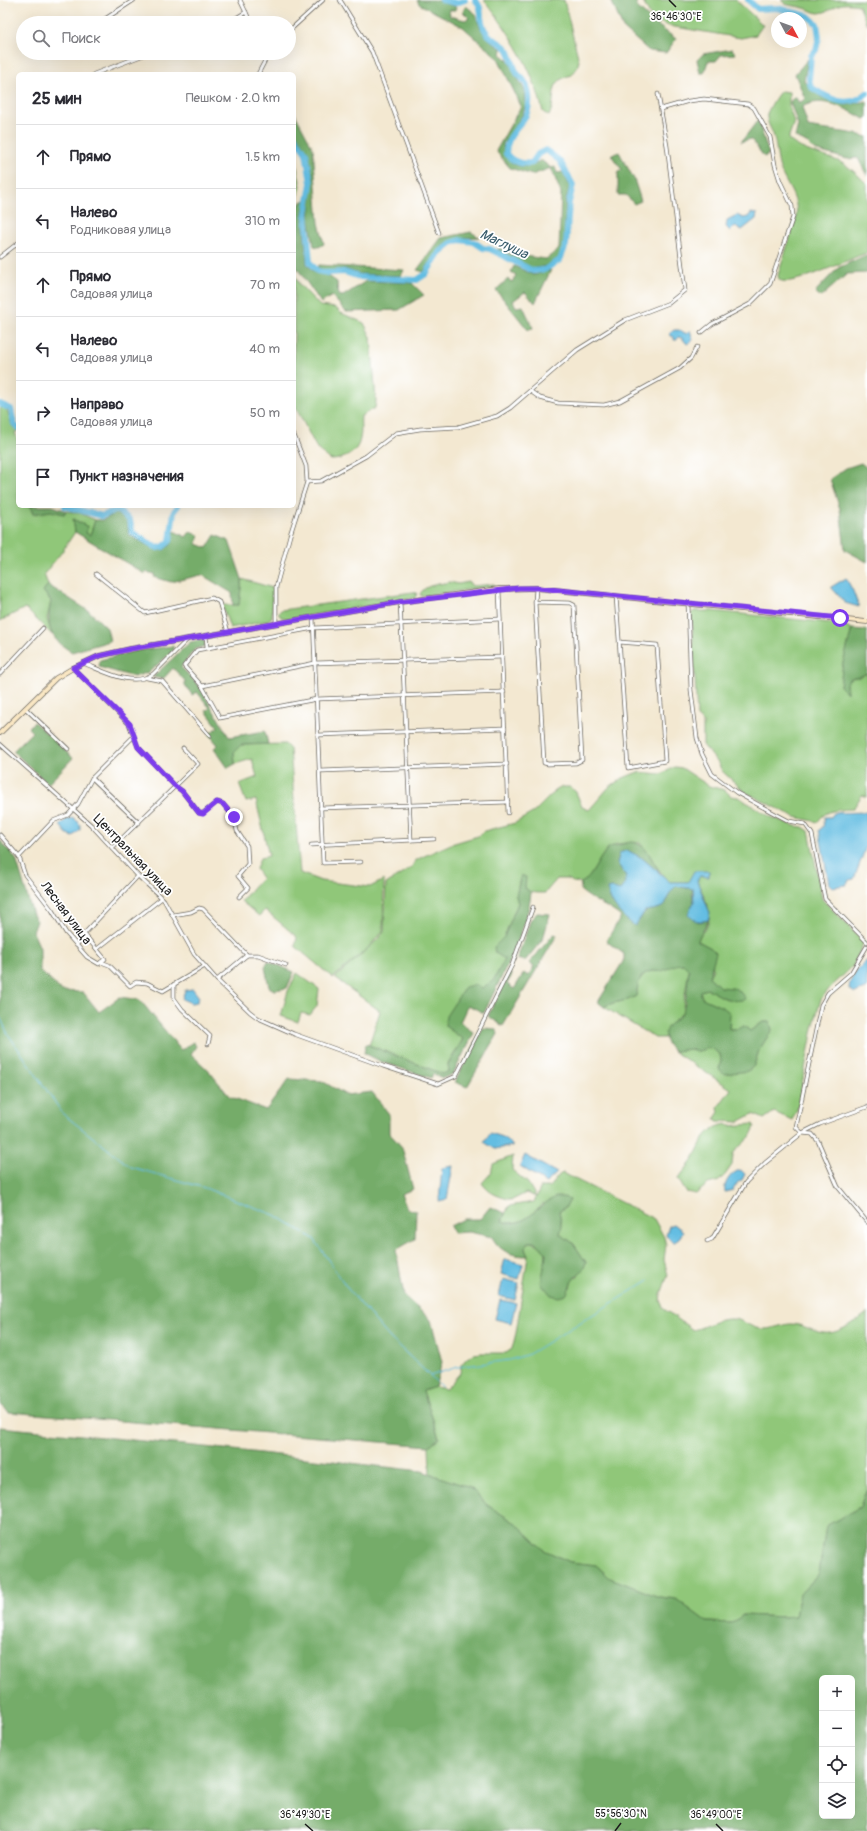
<!DOCTYPE html>
<html lang="ru">
<head>
<meta charset="utf-8">
<style>
	:root { --surface:#fff; --page:#f2f2f3; --text:#2b2b33; --muted:#7c7c81; --line:#e1e1e2 }
	body { margin:0; font-family:Pangolin,sans-serif; background:var(--page); color:var(--text) }
	.controls { position:absolute; right:12px; bottom:12px; display:grid; overflow:hidden; border-radius:6px; box-shadow:0 4px 16px #0002 }
	.controls button { width:36px; height:36px; display:grid; place-items:center; padding:0; border:0; border-bottom:1px solid var(--line); background:var(--surface); color:var(--text); font:20px sans-serif }
	.compass { position:absolute; left:771px; top:12px; width:36px; height:36px; border-radius:50%; background:var(--surface); box-shadow:0 4px 16px #0002; rotate:131deg }
	.stop { position:absolute; width:12px; height:12px; margin:-9px; border:3px solid #7c3aed; border-radius:50%; background:#fff }
	.stop.end { background:#7c3aed; border-color:#fff; box-shadow:0 1px 4px #0008 }
	.list { margin:0; padding:0; list-style:none }
	h2 { display:flex; justify-content:space-between; align-items:center; height:52px; margin:0; padding:0 16px; font-size:17px }
	h2 small { font-size:13px; font-weight:400; color:var(--muted) }
	.list li { display:grid; grid-template-columns:26px 1fr auto; gap:12px; align-items:center; box-sizing:border-box; height:64px; padding:0 16px; border-top:1px solid var(--line) }
	.list b { display:block; font-size:15px; white-space:nowrap }
	.list p { margin:0; font-size:13px; white-space:nowrap; color:var(--muted) }
	.list em { font-size:13px; font-style:normal; color:var(--muted) }
	.icon { flex:none; width:22px; height:22px; fill:none; stroke:currentColor; stroke-width:2; stroke-linecap:round; stroke-linejoin:round }
	.map { position:relative; flex:none; width:867px; height:1831px; overflow:hidden }
	.search { position:absolute; background:var(--surface); box-shadow:0 4px 16px #0002; left:16px; top:16px; width:280px; height:44px; display:flex; align-items:center; gap:10px; box-sizing:border-box; padding:0 14px; border-radius:22px; color:var(--muted); font-size:15px }
	.panel { position:absolute; background:var(--surface); box-shadow:0 4px 16px #0002; left:16px; top:72px; width:280px; height:436px; border-radius:6px }
	.map>svg:first-child { display:block }
</style>
</head>
<body>
<div class="map">
<svg width="867" height="1831" viewBox="0 0 867 1831">
	<rect width="100%" height="100%" fill="#fff"/>
	<filter id="ink" filterUnits="userSpaceOnUse"><feTurbulence type="fractalNoise" baseFrequency=".025" numOctaves="2"/><feDisplacementMap in="SourceGraphic" scale="8" xChannelSelector="R" yChannelSelector="G"/><feConvolveMatrix kernelMatrix="1 2 1 2 8 2 1 2 1" color-interpolation-filters="sRGB"/></filter>
	<filter id="wash" filterUnits="userSpaceOnUse"><feTurbulence type="fractalNoise" baseFrequency=".012" numOctaves="4" result="noise"/><feDisplacementMap in="SourceGraphic" scale="16" xChannelSelector="R" yChannelSelector="G"/><feGaussianBlur stdDeviation="0.9" result="paint"/><feColorMatrix in="noise" values="0 0 0 0 0 0 0 0 0 0 0 0 0 0 0 0 0 1.4 0 .05"/><feComposite in="paint" operator="in"/></filter>
	<g filter="url(#wash)">
		<rect width="100%" height="100%" fill="#f3e8d1"/>
		<g fill="#90c779" stroke="#56724a">
			<path d="M484,0H564L579,61L577,68L572,75C546,81 558,98 549,116L543,112C533,69 512,35 484,0Z"/>
			<path d="M642,0H736L763,25L756,35L741,38L669,26L657,21L651,17Z"/>
			<path d="M781,0H867V25L859,5C832,0 837,11 819,13C813,13 809,9 804,8C797,6 791,6 785,4Z"/>
			<path d="M781,91L789,92V107L794,122L789,136V140C803,152 821,154 838,161C849,166 858,175 867,184V253C849,258 793,288 779,280L778,275L796,219C799,199 790,191 782,174C777,163 777,149 774,137C772,129 766,123 767,114C768,110 777,94 781,91Z"/>
			<path d="M294,154L301,187L294,208Z"/>
			<path d="M294,274L299,284L320,306L336,308L341,313L364,323L371,337L376,401L375,408L361,416C360,424 362,432 360,439C358,453 343,460 331,460L318,450L314,443L294,404Z"/>
			<path d="M0,406L7,409L12,426L18,431L15,432L18,442V506H30L33,514L51,510L64,514L66,511L80,513L95,520L90,535L86,533L87,527L74,519L75,532L61,553L44,574L48,585L43,591L51,601L47,619L52,635L25,608L0,621Z"/>
			<path d="M242,579L273,588L272,617L267,621L230,628L222,605H239Z"/>
			<path d="M450,582L458,584L469,582L472,586L494,584L495,586L421,596L420,594C425,584 441,584 450,582Z"/>
			<path d="M413,592L417,593L415,598L288,619L281,617L278,613L281,610Z"/>
			<path d="M694,611H712L842,624L852,629L843,663L840,686L847,693L846,684L850,678L859,677L867,673V797L862,795L853,809C839,810 825,809 818,822L795,817L745,792L722,771L718,763L703,745V722L697,717L692,621L691,614Z"/>
			<path d="M285,744L290,749L300,873L321,881L370,887L384,880L383,931L366,950L333,978L295,946L297,937L265,910L259,916L241,901L262,878L256,869L260,858L269,856L256,800L246,802L239,784L257,777L252,759L235,764L234,752L241,745Z"/>
			<path d="M675,767L682,768L709,786L725,790L731,796L738,797L771,817L795,826L803,827L809,831L810,835L822,899L864,942L853,966L829,989L821,999L813,1028L797,1110L792,1120L774,1112L764,1119L753,1114L738,1122L717,1121L715,1118L719,1112L718,1107L731,1089L673,1051C679,1051 683,1050 689,1049C692,1049 695,1051 698,1051C710,1048 708,1046 720,1054L721,1061L719,1069L754,1066L759,1050L772,1030L770,1022H763L750,1031L744,1026L737,1029H729L730,1021L717,1005L702,998L700,991L708,989L730,1001L728,988L720,987L709,977L713,969L711,948L698,941C700,934 702,933 706,928C715,913 703,895 697,881L700,876L709,877V871L688,882H670C657,870 650,855 639,842L616,844L604,853L588,879L581,883L573,882L567,879H557L545,893C529,893 527,893 520,878L516,896L518,903L504,937L499,943V954L505,959L493,981L482,988L473,985L445,1026L463,1039L448,1064L449,1071L443,1074L369,1045L380,1011L335,978L377,940L384,932L386,884L411,868L415,861L422,857L451,844L478,836L484,831L515,823L534,812L555,791L562,787H570L576,792L582,807L589,810L609,787L623,778L638,772L661,774Z"/>
			<path d="M675,964H683L689,969L682,1013L670,1024L664,1038H655L604,1007C615,1000 626,1003 636,996L639,980L644,974L651,971H660Z"/>
			<path d="M297,973L319,989L317,1006L310,1015L301,1013L298,1022L281,1016L288,991Z"/>
			<path d="M726,1124L730,1126L753,1124L755,1127L750,1137L736,1150L733,1154L732,1165L725,1175L719,1181L708,1184L696,1194L686,1192L678,1179C683,1172 689,1166 693,1159C703,1141 704,1129 726,1124Z"/>
			<path d="M513,1156L512,1170L528,1183L536,1197L526,1193L512,1200C500,1197 489,1194 482,1183L491,1173L493,1164Z"/>
			<path d="M563,1173L654,1219L664,1237L666,1245L664,1260L668,1275L661,1294L660,1301L664,1309L693,1330C706,1327 716,1319 730,1319C742,1318 750,1328 761,1329C771,1330 782,1324 791,1324C803,1324 813,1332 824,1333C837,1335 857,1321 867,1313V1488L860,1507L826,1526L819,1574L800,1594L795,1616L783,1617L743,1615L732,1623L707,1622L676,1599L659,1597L610,1578L596,1565L570,1562L544,1550L517,1524L487,1505L471,1488L430,1474L429,1446L439,1437L423,1391L435,1387L446,1389L460,1373L461,1365L467,1358L474,1354L481,1353H506L512,1349L516,1333L528,1256L525,1249L528,1242C537,1242 541,1246 546,1253V1261L543,1267L570,1288L572,1280L578,1276L581,1255L573,1243L560,1234L562,1226L559,1211L566,1207L570,1200L542,1204C532,1216 519,1227 502,1221L509,1206L534,1202L541,1187H549L559,1175Z"/>
		</g>
		<g fill="#74ac69" stroke="#486442" fill-rule="evenodd">
			<path d="M417,0H436L456,7L455,10H449L450,16L465,20L469,18L463,12L466,6L476,14C479,30 488,40 502,49L501,54L508,60L525,91L526,104L522,116L503,144C505,166 523,172 541,160L551,168L555,167L557,173L563,172L570,186L566,201L564,244L559,258L546,266L532,269L497,251L499,248L510,254L546,259L559,249L561,193L551,168L532,175L510,168L496,151L521,106L498,58L463,27L419,4Z"/>
			<path d="M611,0H636L637,7L656,24L676,39L666,53L649,51L623,28Z"/>
			<path d="M732,49L736,54L721,55L716,61H708L704,73H700L697,60L703,54Z"/>
			<path d="M808,59L804,81L821,97L846,105L867,101V118L864,119C847,109 822,95 802,107L808,127C828,131 848,131 867,137V176L858,158L847,159L814,150L808,144L795,137L798,125L790,102L795,96L799,103L805,99L795,74Z"/>
			<path d="M294,112L313,148L319,223L324,244L319,247L314,246L309,218L313,178L308,152L294,131Z"/>
			<path d="M758,120L769,154L764,157L751,139L741,142Z"/>
			<path d="M619,152L634,179L641,201L634,204L626,195H618V172L622,170L611,155Z"/>
			<path d="M307,199L303,213L307,264L315,273L327,275L337,282L338,295L343,296L366,281L412,283L424,295L399,310L346,312L332,296L321,303L295,265L294,215L300,203Z"/>
			<path d="M471,232L479,237C444,239 442,243 424,272L417,270L441,238Z"/>
			<path d="M864,256H867V273L847,274L821,297L815,292L838,268Z"/>
			<path d="M319,265L404,270L401,276L359,274L345,269L327,271L317,268Z"/>
			<path d="M514,266L534,275L551,270L535,303L525,292L513,301L516,307L523,306L533,328L528,330L496,290L508,279L512,282L516,275L511,272Z"/>
			<path d="M861,463L867,468V562L845,550L840,509L830,479L846,468Z"/>
			<path d="M30,506H53L66,511L64,514L51,511L33,514Z"/>
			<path d="M116,513L127,520L129,535L156,550H164L172,543L174,531L186,537L190,532L199,535L197,544L207,548L215,535L229,541L242,579L239,605H233L232,593L202,575L171,582L154,577L155,574L146,572L145,574L75,532L73,519L88,527L86,533L90,535L95,520H103Z"/>
			<path d="M48,585L89,611L107,628L110,641L72,652C49,639 46,626 51,601L43,591Z"/>
			<path d="M852,629L867,630V673L859,677L850,678L846,684L847,693L840,686L843,663Z"/>
			<path d="M204,639L205,646L195,649L181,667L200,687L229,737L265,731L268,744L241,745L234,752L235,764L228,768L214,748L218,745L209,734L218,727L206,711L210,708L197,692L192,695L185,685V681L173,668L163,679L153,677L190,642Z"/>
			<path d="M173,646V651L149,672L134,677L99,667L100,660L135,651Z"/>
			<path d="M34,722L73,758L48,784L13,751L32,732L28,728Z"/>
			<path d="M0,840L16,859L33,915L37,921L33,932L40,948V971L62,991L83,992L99,1012L120,997L140,1000L181,1050L193,1042L196,1046L191,1054L210,1072L229,1096L266,1110L289,1079L322,1081L346,1095L372,1092L389,1114V1133L402,1147L413,1189L401,1194L407,1209L416,1211L415,1239L396,1250L404,1296L431,1320L442,1362L435,1387L423,1391L439,1438L429,1446L9,1412L0,1404Z"/>
			<path d="M631,842C648,843 652,862 661,874L642,858L627,850L620,853L617,863L626,876L625,884L620,890L613,888L607,889L639,921L645,911C676,907 659,902 676,886L693,889L692,894L698,922L708,920C706,928 700,932 698,941L711,948L716,953L709,977L720,987C734,989 737,985 745,999C731,1004 721,996 708,989L700,991L702,998L724,1008L730,1013L729,1029H737L744,1026L750,1031L763,1022H770L772,1030L759,1050L754,1066L748,1071L724,1074L719,1069L721,1061L720,1054C708,1046 710,1048 698,1051C695,1051 692,1049 689,1049C683,1050 679,1051 673,1051C665,1043 661,1033 670,1024C674,1020 679,1018 682,1013C687,1003 687,981 689,970L683,964C674,964 670,968 662,971C659,972 656,971 652,971C639,973 638,984 636,996C626,1003 615,1000 604,1007L598,1002L624,960V954L606,941L621,917C608,906 592,901 580,890L581,883C590,878 591,874 596,866C599,860 604,853 609,847Z"/>
			<path d="M521,875L526,877L525,888L531,893C528,929 500,979 484,1013L468,1005L460,1022L474,1033L453,1074L443,1078L433,1074L431,1078L382,1062L364,1053L366,1044L443,1074L449,1071L448,1065L463,1039L445,1026L446,1016L465,987L473,985L482,988L493,981L505,959L495,953L494,947L504,937L518,903L516,896Z"/>
			<path d="M537,913L550,914L543,939L525,961L517,959L531,919Z"/>
			<path d="M554,934L557,935L503,1026L488,1016L509,973L512,975L507,984L514,989L524,973L528,976L534,967L529,963Z"/>
			<path d="M268,961L294,972L287,988L274,990L269,987L265,967Z"/>
			<path d="M483,1028L496,1029L498,1034L467,1087L455,1082Z"/>
			<path d="M556,1197H564L570,1200L566,1207L559,1211L562,1226L560,1234L573,1243L586,1262C583,1274 579,1271 573,1280C570,1283 569,1291 566,1295L559,1297L551,1295L541,1283C542,1273 546,1263 546,1253L536,1242H528L525,1249L528,1256C512,1256 500,1252 492,1237L469,1232L453,1233L450,1226L464,1219H480L490,1207L505,1213L502,1221C526,1230 537,1204 556,1197Z"/>
			<path d="M0,1427L225,1449L422,1471L471,1488L487,1505L517,1524L544,1550L570,1562L596,1565L610,1578L659,1597L676,1599L707,1622L732,1623L743,1615L783,1617L795,1616L800,1594L819,1574L826,1526L860,1507L867,1488V1831H0ZM822,1678H852V1816H822Z"/>
		</g>
		<g fill="#64bde2" stroke="#406c7f">
			<path d="M751,213L757,214L756,219L742,230L735,226L730,231L726,227L727,220L737,215L743,218L748,217Z"/>
			<path d="M674,330H679L687,334L690,330L693,340L687,344L682,338L678,337L677,340H674V337L671,336L670,333Z"/>
			<path d="M846,578L853,591L859,607L845,603L831,587Z"/>
			<path d="M867,812V844L854,879L849,880L846,885L832,887L829,884L819,830L823,827L825,817H831L834,813Z"/>
			<path d="M74,818L80,824V830L73,837L66,833L60,825L67,819Z"/>
			<path d="M627,850L642,858L670,882H688L694,871H709V877L700,876L697,881L710,913L708,920C699,922 694,922 688,914L694,902L693,889L676,886C659,902 676,907 645,911L635,926C621,916 611,905 607,889L613,888L620,890L625,884L626,876L617,863L620,853Z"/>
			<path d="M867,960V988L855,993L849,989C849,978 860,967 867,960Z"/>
			<path d="M193,989L199,997L197,1002L191,1003L182,999L185,990Z"/>
			<path d="M490,1133L503,1137L513,1146L495,1149L484,1142Z"/>
			<path d="M525,1155L557,1173L546,1183L520,1166Z"/>
			<path d="M453,1166L447,1199L439,1201L442,1168Z"/>
			<path d="M741,1170L745,1174L742,1180L738,1182L733,1190L725,1192C723,1183 732,1171 741,1170Z"/>
			<path d="M674,1224L683,1231L679,1239L673,1243L666,1235L669,1226Z"/>
			<path d="M505,1259L523,1264L519,1279L501,1274Z"/>
			<path d="M503,1279L519,1283L515,1300L499,1296Z"/>
			<path d="M500,1300L516,1303L511,1323L495,1319Z"/>
		</g>
		<g fill="none" stroke-linecap="round" stroke-linejoin="round">
			<g stroke="#64bde2" stroke-width="1">
				<path d="M0,1017L8,1034L63,1114L131,1167L205,1188L277,1216L314,1239L348,1289L389,1337L443,1388"/>
				<path d="M430,1376L457,1367L510,1360L529,1354L649,1280"/>
			</g>
			<g stroke="#64bde2" stroke-width="6">
				<path d="M442,0L456,3L465,0"/>
				<path d="M748,0L758,9L777,8L808,16L817,24L819,37L816,50L811,56L809,79L811,87C829,99 848,110 867,93"/>
				<path d="M294,136L306,153L311,183L306,213L310,262L317,271L328,273L344,272L359,277L417,280L426,274L439,253L451,243L460,240L474,242L483,248L490,249L533,271L544,270L560,260L566,245L569,202L573,185L560,161L546,150L538,154L532,163C521,165 513,162 506,154C506,138 515,132 523,120C531,110 531,92 525,82C523,78 519,76 517,73C513,66 512,57 508,50C503,43 492,40 487,33C477,21 485,8 475,0"/>
				<path d="M0,404L11,409L14,424L18,428"/>
				<path d="M65,506L102,516L117,510L130,520L132,532L157,548L163,547L170,541L174,511L178,506"/>
			</g>
		</g>
	</g>
	<g filter="url(#ink)">
		<g fill="none" stroke-linecap="round" stroke-linejoin="round">
			<defs>
				<g id="minor">
					<path d="M240,0L251,23"/>
					<path d="M340,0L372,52L439,233"/>
					<path d="M99,23L134,0"/>
					<path d="M228,23L246,12"/>
					<path d="M289,31L323,0"/>
					<path d="M164,53H178"/>
					<path d="M94,74L149,53"/>
					<path d="M258,74L269,53"/>
					<path d="M661,109L689,101L704,99L748,104L754,108L770,137L775,165L780,181L792,206L793,217L770,284L750,304L712,324L701,333"/>
					<path d="M0,257L18,243"/>
					<path d="M530,391L540,398L558,403L604,405L620,401L680,368L691,358L697,347"/>
					<path d="M307,482L321,481L366,456L396,433L420,429L458,427L497,416L510,408L577,350L625,320L669,303L685,290L667,146L658,94"/>
					<path d="M96,574L145,613L212,598L219,602L228,632"/>
					<path d="M499,589L508,813"/>
					<path d="M616,596L628,768L665,761L657,645L619,642"/>
					<path d="M400,602L411,840"/>
					<path d="M535,602L570,603L574,605L582,760L576,763L548,764L544,763L535,602L536,588"/>
					<path d="M688,603L691,690L697,738L702,754L712,774L737,793L770,811L789,821L805,824L812,834L825,899L867,942"/>
					<path d="M313,617L323,863L361,862"/>
					<path d="M500,619L314,628L197,650L184,666L202,686L220,718L317,699L504,692"/>
					<path d="M276,624V587L290,535L307,482L306,466L294,435"/>
					<path d="M206,635L207,647"/>
					<path d="M83,663C104,671 132,688 153,674L188,639"/>
					<path d="M73,668L129,724L138,747L175,786L182,791L199,813H203L217,802L223,804L234,817L237,831L247,846L248,864L238,876L248,888L239,897"/>
					<path d="M0,674L43,628"/>
					<path d="M147,678L162,681L210,736"/>
					<path d="M202,686L315,663L502,657"/>
					<path d="M25,708L68,749"/>
					<path d="M319,735L505,728"/>
					<path d="M0,744L91,825L138,876L164,900L194,954L217,980L250,1012L258,1018L294,1034L383,1066L438,1084L456,1076L512,965L533,907"/>
					<path d="M321,771L507,764"/>
					<path d="M92,778L139,823"/>
					<path d="M320,808L508,802"/>
					<path d="M0,835L19,857L25,875L52,910L66,933L87,957L99,964L101,962L109,965L130,986L136,982L147,983L163,991L205,966"/>
					<path d="M311,845L434,839"/>
					<path d="M112,848L198,764L183,748"/>
					<path d="M19,857L53,821L68,815L78,804L92,778L134,736"/>
					<path d="M173,915L191,912L199,908L203,909L247,955H258L286,965"/>
					<path d="M76,945L86,936"/>
					<path d="M867,946L851,973L828,993L821,1005L796,1127L802,1133L820,1124L867,1107"/>
					<path d="M97,949L162,898"/>
					<path d="M101,962L105,959L84,934L138,876"/>
					<path d="M217,980L247,955"/>
					<path d="M174,984V998L182,1009L210,1036L208,1044"/>
					<path d="M707,1241L712,1239L746,1182L765,1163L802,1133L812,1134L818,1141L838,1187L867,1222"/>
				</g>
				<path id="secondary" d="M0,733L56,678L73,668L99,656L130,649L400,602L499,589L536,588L867,622"/>
			</defs>
			<use href="#minor" stroke="#67635b" stroke-width="4.5"/>
			<use href="#secondary" stroke="#67635b" stroke-width="5.5"/>
			<use href="#minor" stroke="#fff" stroke-width="3"/>
			<use href="#secondary" stroke="#fae7c3" stroke-width="4"/>
		</g>
	</g>
	<g fill="none" stroke-linecap="round" stroke-linejoin="round" filter="url(#ink)">
		<path stroke="#7c3aed" stroke-width="5" d="M234,817L223,804L217,802L203,814L199,813L182,791L175,786L138,747L130,724L73,668L99,656L130,649L400,602L519,588H538L840,618"/>
	</g>
	<path fill="none" stroke="#1c1c1c" stroke-width="1.5" d="M669,0L676,7M305,1824L313,1831M716,1824L723,1831M615,1831L621,1823"/>
	<g text-anchor="middle" dominant-baseline="central" stroke-width="3.5" stroke-linejoin="round" paint-order="stroke">
		<g font-size="13" fill="#1c1c1c" stroke="#fff">
			<text transform="translate(133 855) rotate(46)">Центральная улица</text>
			<text transform="translate(66 913) rotate(53)">Лесная улица</text>
		</g>
		<g font-size="14" font-style="italic" fill="#395c6b" stroke="#fff">
			<text transform="translate(504 244) rotate(25)">Маглуша</text>
		</g>
	</g>
	<g font-size="10" text-anchor="middle" fill="#1c1c1c" stroke="#fff" stroke-width="3.5" stroke-linejoin="round" paint-order="stroke">
		<text x="676" y="20">36°46'30"E</text>
		<text x="621" y="1817">55°56'30"N</text>
		<text x="305" y="1818">36°49'30"E</text>
		<text x="716" y="1818">36°49'00"E</text>
	</g>
</svg>
<div class="controls">
<button>+</button>
<button>−</button>
<button><svg class="icon" aria-label="locate" viewBox="0 0 24 24"><circle cx="12" cy="12" r="6"/><path d="M12 2v4M12 18v4M2 12h4M18 12h4"/></svg></button>
<button><svg class="icon" aria-label="layers" viewBox="0 0 24 24"><path d="M12 4l9 5-9 5-9-5zM3 14l9 5 9-5"/></svg></button>
</div>
<svg class="compass" viewBox="-18 -18 36 36"><path d="M0-13l5 13h-10z" fill="#e53935"/><path d="M0 13l5-13h-10z" fill="#7c7c81"/></svg>
<div class="stop" style="left:840px;top:618px"></div>
<div class="stop end" style="left:234px;top:817px"></div>
<div class="search"><svg class="icon" aria-label="search" viewBox="0 0 24 24"><circle cx="10" cy="10" r="6"/><path d="M15 15l6 6"/></svg>Поиск</div>
<section class="panel">
<h2>25 мин<small>Пешком · 2.0 km</small></h2>
<ul class="list">
<li><svg class="icon" aria-label="ahead" viewBox="0 0 24 24"><path d="M12 20V5M6 11l6-6 6 6"/></svg><div><b>Прямо</b></div><em>1.5 km</em></li>
<li><svg class="icon" aria-label="left" viewBox="0 0 24 24"><path d="M17 20v-9H6M10 6l-5 5 5 5"/></svg><div><b>Налево</b><p>Родниковая улица</p></div><em>310 m</em></li>
<li><svg class="icon" aria-label="ahead" viewBox="0 0 24 24"><path d="M12 20V5M6 11l6-6 6 6"/></svg><div><b>Прямо</b><p>Садовая улица</p></div><em>70 m</em></li>
<li><svg class="icon" aria-label="left" viewBox="0 0 24 24"><path d="M17 20v-9H6M10 6l-5 5 5 5"/></svg><div><b>Налево</b><p>Садовая улица</p></div><em>40 m</em></li>
<li><svg class="icon" aria-label="right" viewBox="0 0 24 24"><path d="M7 20v-9h11M14 6l5 5-5 5"/></svg><div><b>Направо</b><p>Садовая улица</p></div><em>50 m</em></li>
<li><svg class="icon" aria-label="arrive" viewBox="0 0 24 24"><path d="M6 21V4h12l-3 4 3 4H6"/></svg><div><b>Пункт назначения</b></div></li>
</ul>
</section>
</div>
</body>
</html>
